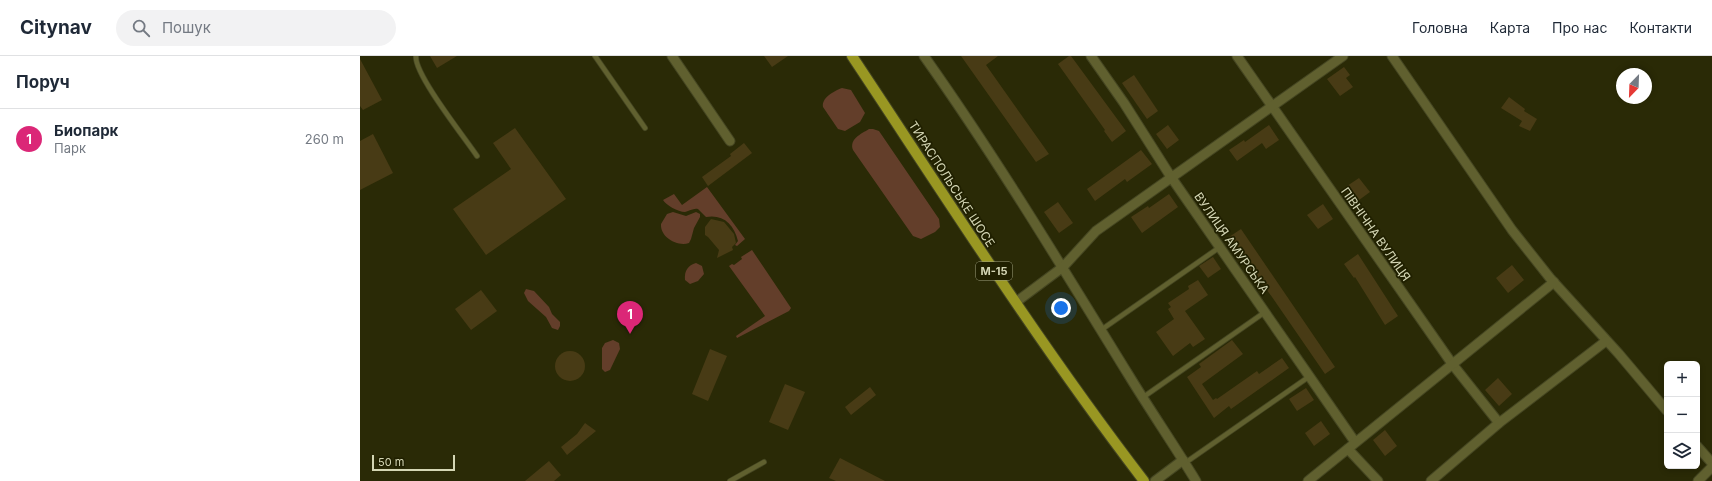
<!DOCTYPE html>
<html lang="uk">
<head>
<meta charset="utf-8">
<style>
	:root { --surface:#fff; --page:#f2f2f3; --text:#1f2937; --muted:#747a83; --line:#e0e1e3; --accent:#db2777 }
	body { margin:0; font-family:Inter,sans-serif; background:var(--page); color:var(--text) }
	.controls { position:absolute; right:12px; bottom:12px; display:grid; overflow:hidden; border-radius:6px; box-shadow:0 2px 6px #0003 }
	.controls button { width:36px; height:36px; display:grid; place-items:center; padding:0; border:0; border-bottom:1px solid var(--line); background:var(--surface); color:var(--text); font:20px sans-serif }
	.compass { position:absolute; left:1256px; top:12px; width:36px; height:36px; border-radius:50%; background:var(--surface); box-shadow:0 2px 6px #0003; rotate:203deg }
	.scale { position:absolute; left:12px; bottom:10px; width:83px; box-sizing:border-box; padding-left:4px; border:2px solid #d4d6b4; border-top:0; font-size:11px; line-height:14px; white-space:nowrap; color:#d4d6b4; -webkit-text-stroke:3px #202000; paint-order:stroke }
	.you { position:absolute; left:701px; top:252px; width:14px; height:14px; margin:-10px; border:3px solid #fff; border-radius:50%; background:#1a73e8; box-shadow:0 0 0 6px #1a73e833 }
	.badge { display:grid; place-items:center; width:26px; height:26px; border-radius:50%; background:var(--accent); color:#fff; font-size:13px; font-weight:700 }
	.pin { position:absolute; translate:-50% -33px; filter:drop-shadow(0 1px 2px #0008) }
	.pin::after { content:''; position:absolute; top:21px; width:14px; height:12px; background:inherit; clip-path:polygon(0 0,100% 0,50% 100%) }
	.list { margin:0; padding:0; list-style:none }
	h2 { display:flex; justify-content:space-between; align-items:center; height:52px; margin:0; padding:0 16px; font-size:17px }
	h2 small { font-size:13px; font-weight:400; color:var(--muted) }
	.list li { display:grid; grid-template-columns:26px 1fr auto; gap:12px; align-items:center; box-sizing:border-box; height:60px; padding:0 16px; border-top:1px solid var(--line) }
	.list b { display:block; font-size:15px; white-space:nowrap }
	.list p { margin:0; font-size:13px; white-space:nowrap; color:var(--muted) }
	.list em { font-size:13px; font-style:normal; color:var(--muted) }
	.icon { flex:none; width:22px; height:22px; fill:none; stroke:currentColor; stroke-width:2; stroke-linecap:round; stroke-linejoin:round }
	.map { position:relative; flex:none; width:1352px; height:425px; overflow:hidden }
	header { display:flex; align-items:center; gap:24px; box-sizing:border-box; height:56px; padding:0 20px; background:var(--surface); border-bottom:1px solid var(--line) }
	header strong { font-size:19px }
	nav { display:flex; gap:22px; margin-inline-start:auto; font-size:14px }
	.search { width:280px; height:36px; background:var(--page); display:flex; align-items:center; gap:10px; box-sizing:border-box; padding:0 14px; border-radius:22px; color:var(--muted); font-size:15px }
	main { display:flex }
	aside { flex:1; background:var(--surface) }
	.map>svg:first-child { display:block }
</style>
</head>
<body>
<header>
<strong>Citynav</strong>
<div class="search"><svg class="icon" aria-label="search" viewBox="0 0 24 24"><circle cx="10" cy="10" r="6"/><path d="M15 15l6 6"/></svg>Пошук</div>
<nav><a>Головна</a><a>Карта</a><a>Про нас</a><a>Контакти</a></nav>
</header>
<main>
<aside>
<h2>Поруч<small></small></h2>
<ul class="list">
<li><span class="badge">1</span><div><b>Биопарк</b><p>Парк</p></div><em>260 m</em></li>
</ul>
</aside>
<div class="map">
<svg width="1352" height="425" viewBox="0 0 1352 425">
	<rect width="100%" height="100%" fill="#2a2a06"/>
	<g fill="#633e2a">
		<path d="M482,32L491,34L505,57L500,66L485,75L478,73L463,51C461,42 474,35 482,32Z"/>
		<path d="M509,73H513L519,75L579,163L580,171L575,176L561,183L553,180L493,94C489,83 501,78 509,73Z"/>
		<path d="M347,131L385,183L377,190L375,189L378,185C374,168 363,158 346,161L338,153C333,152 330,155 325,156C318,156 306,149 303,144L314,138L322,149Z"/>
		<path d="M336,156L340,158V161L334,172L331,183L329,187C317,191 300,181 301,168L307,158L313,156L326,160Z"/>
		<path d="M392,194L431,252L429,255L377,282L376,280L405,260L369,210L372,208L374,209L382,203L381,201Z"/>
		<path d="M336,207L342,210L344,218L338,225L330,228L325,224C324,215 328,209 336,207Z"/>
		<path d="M166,233L174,235L189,251L192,258L200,266V270L198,274L192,272L186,261L168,245L164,237Z"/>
		<path d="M253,284L259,287L260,293L250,314L245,316L242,313V292L245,287Z"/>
	</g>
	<g fill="#483b15">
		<path d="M70,0H97L77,12Z"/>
		<path d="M404,0H428L412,11Z"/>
		<path d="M601,0H638L626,9L689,98L676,106Z"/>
		<path d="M709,0H711L766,75L752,86L744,75L745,74L698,8Z"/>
		<path d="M0,3L22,44L3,54L0,50Z"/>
		<path d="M984,11L990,19L986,22L993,31L980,40L967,23Z"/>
		<path d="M774,19L798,55L787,63L762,27Z"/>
		<path d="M1149,41L1165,53L1164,55L1177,63L1170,75L1159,70L1162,65L1141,52Z"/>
		<path d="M808,69L819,84L807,93L796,78Z"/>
		<path d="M909,69L919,84L906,93L902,87L877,105L869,94L884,84L885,86Z"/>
		<path d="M155,72L206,143L126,199L93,153L151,113L133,87Z"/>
		<path d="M13,78L33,117L0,134V85Z"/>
		<path d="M384,87L392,97L348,130L342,121L371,100L370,98Z"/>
		<path d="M781,94L792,108L767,126L765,123L735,145L727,133Z"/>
		<path d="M999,122L1010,136L995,147L984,132Z"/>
		<path d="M809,138L818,151L782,177L771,161L788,150L789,152Z"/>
		<path d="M698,146L713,167L699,177L684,156Z"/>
		<path d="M963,148L973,163L958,173L947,159Z"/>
		<path d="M351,163L364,166L374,178L376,187L372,191L373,194L357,202L359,194L348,181L345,179V171Z"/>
		<path d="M881,173L975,311L965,318L912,241L895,218L894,219L869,181Z"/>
		<path d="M998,198L1038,260L1025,269L995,221L994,222L984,208Z"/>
		<path d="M853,201L861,213L848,222L839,210Z"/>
		<path d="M1152,209L1164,224L1148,237L1136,222Z"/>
		<path d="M838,224L848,239L825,255L845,283L833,291L830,287L813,300L796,276L814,263L808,253L811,251L808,247L829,233L828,230Z"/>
		<path d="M121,234L137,255L111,274L95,253Z"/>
		<path d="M872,284L883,298L842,328L853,344L856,342L857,343L897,315L899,318L922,302L929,312L871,353L869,350L854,362L827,321L841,311L839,308Z"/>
		<path d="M350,293L367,300L348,345L332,338Z"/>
		<circle cx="210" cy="310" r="15"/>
		<path d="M1138,322L1152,338L1139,350L1125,334Z"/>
		<path d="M425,328L445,336L428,374L409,366Z"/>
		<path d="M510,331L516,339L491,359L485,351Z"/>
		<path d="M946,332L954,344L937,355L929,343Z"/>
		<path d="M961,365L970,378L954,390L945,377Z"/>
		<path d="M225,367L236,375L207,399L201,391L217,378Z"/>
		<path d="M1025,374L1037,390L1025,400L1013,384Z"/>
		<path d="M480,402L525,425H476L469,422Z"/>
		<path d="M189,405L201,419L194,425H165Z"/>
	</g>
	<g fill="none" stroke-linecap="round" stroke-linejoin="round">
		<defs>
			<g id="service">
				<path d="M56,0C54,18 105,82 117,100"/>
				<path d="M235,0L285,72"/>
				<path d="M741,274L860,191"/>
				<path d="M782,342L905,256"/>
				<path d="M825,407L950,320"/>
				<path d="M370,425L404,406"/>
			</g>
			<g id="minor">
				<path d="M312,0L370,85"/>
				<path d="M564,0C637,103 702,211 768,318C790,354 814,389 836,425"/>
				<path d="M731,0L764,47L811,121L995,386"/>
				<path d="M877,0L1093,309L1139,367"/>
				<path d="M1032,0L1152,174L1190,222L1259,298L1307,355"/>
				<path d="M656,246L703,211L736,175L983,0"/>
				<path d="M1337,390L1352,407"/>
				<path d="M988,393L1018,425"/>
				<path d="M795,425L823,404"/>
				<path d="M948,425L1194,226"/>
				<path d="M1071,425L1139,367L1246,285"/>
				<path d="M1338,425L1352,411"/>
			</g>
			<path id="primary" d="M492,0C587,143 679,288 784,425"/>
		</defs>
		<use href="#service" stroke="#454622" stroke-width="6"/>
		<use href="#minor" stroke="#454622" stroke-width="11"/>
		<use href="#primary" stroke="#454622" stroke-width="12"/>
		<use href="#service" stroke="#60602f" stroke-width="4.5"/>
		<use href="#minor" stroke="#60602f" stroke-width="9"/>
		<use href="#primary" stroke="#999722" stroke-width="10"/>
	</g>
	<g text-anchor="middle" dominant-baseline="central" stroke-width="3.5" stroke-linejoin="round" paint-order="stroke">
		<rect fill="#202000" stroke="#9e9f7e" stroke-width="1" x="616" y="206" width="36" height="18" rx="3"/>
		<g font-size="11" font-weight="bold" fill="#d4d6b4">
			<text x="634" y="215">М-15</text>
		</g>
		<g font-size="12" fill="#d4d6b4" stroke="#202000">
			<text transform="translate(592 128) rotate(57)">ТИРАСПОЛЬСЬКЕ ШОСЕ</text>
			<text transform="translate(1016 178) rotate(55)">ПІВНІЧНА ВУЛИЦЯ</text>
			<text transform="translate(872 187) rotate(55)">ВУЛИЦЯ АМУРСЬКА</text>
		</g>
	</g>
</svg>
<div class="controls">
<button>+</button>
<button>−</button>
<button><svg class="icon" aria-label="layers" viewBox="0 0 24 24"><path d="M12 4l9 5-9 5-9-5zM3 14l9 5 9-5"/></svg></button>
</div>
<svg class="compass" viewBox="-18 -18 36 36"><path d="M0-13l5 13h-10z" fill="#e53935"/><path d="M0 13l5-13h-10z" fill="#747a83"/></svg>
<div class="scale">50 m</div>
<div class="you"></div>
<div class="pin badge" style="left:270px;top:278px">1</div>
</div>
</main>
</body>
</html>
